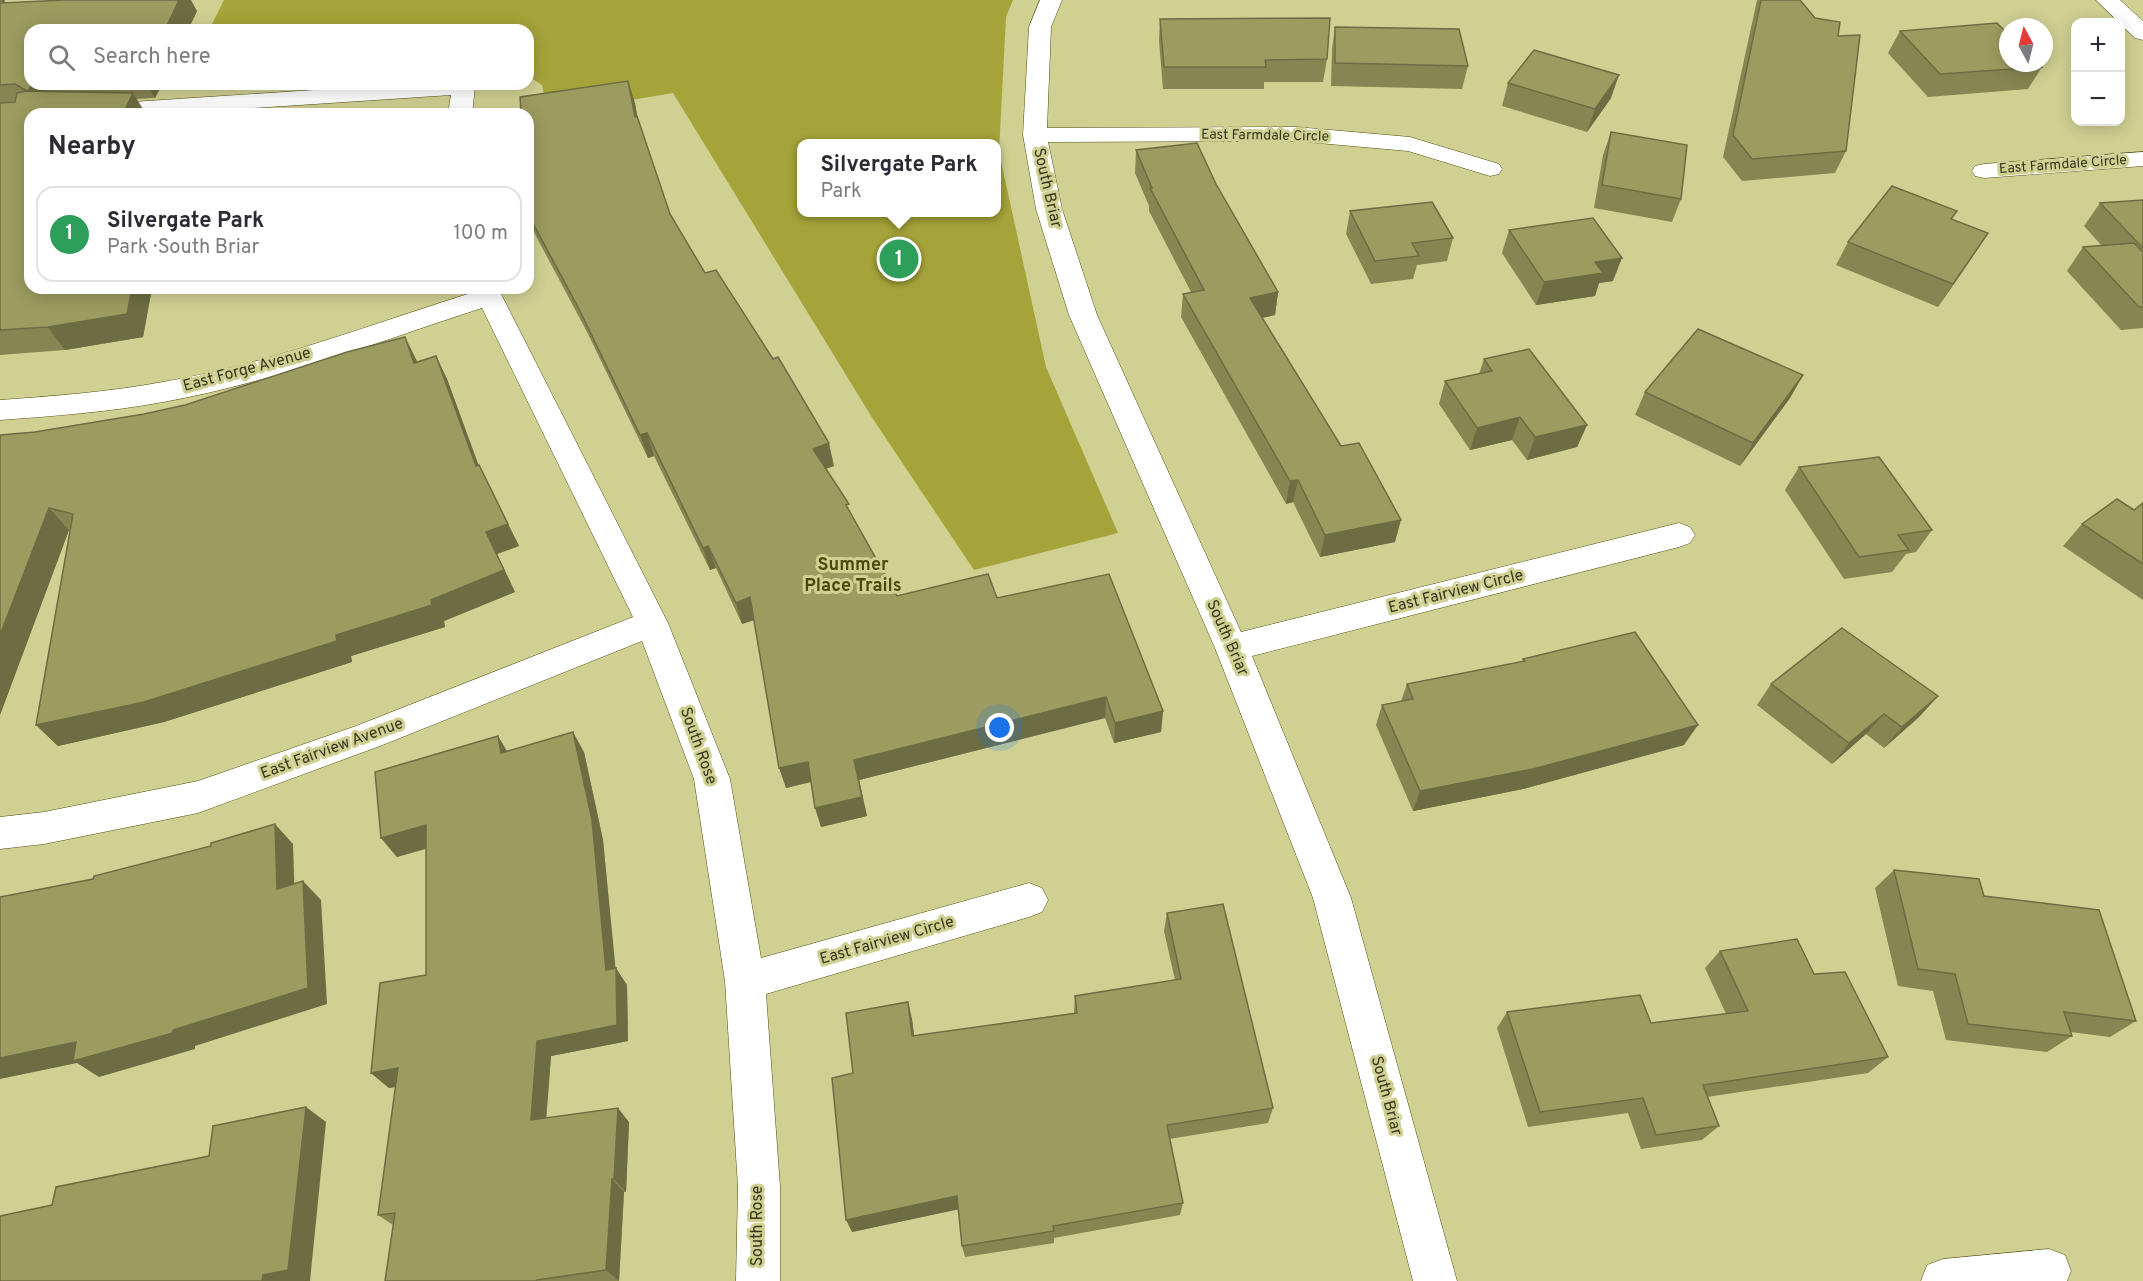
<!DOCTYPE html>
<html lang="en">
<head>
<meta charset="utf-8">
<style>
	:root { --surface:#fff; --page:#f7f7f7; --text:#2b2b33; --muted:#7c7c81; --line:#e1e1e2; --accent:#6348c1 }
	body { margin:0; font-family:Overpass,sans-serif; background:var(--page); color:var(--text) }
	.controls { position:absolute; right:18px; top:18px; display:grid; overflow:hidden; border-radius:12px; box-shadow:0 3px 15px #0003 }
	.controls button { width:54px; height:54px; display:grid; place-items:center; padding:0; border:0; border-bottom:2px solid var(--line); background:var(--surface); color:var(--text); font:30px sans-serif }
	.compass { position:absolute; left:1999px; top:18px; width:54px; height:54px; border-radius:50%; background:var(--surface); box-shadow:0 3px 15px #0003; rotate:353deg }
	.you { position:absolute; left:1000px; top:728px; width:21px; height:21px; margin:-15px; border:4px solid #fff; border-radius:50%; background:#1a73e8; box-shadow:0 0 0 9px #1a73e833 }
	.badge { display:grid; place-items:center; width:39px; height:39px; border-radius:50%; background:var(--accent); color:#fff; font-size:20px; font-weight:700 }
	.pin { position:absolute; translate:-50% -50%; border:3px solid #fff; box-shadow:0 2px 6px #0006 }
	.popup { position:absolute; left:797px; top:139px; width:204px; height:78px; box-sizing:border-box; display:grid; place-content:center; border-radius:12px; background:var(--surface); filter:drop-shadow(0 2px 4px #0005); font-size:20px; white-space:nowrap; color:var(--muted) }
	.popup b { font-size:22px; color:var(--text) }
	.popup::after { content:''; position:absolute; left:50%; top:100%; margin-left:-12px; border:12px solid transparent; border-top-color:var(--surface) }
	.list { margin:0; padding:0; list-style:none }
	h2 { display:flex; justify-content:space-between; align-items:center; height:78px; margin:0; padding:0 24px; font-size:26px }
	h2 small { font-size:20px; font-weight:400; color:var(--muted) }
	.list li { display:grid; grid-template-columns:39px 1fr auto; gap:18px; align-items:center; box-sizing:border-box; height:96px; margin:0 12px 12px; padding:0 12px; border:2px solid var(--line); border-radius:18px }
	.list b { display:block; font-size:22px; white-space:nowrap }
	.list p { margin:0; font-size:20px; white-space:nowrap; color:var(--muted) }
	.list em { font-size:20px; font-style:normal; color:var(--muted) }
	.icon { flex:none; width:33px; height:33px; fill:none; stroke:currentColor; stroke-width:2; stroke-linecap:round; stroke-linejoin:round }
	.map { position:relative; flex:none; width:2143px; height:1281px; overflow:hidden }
	.search { position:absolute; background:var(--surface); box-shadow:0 3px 15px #0003; left:24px; top:24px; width:510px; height:66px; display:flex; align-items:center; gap:15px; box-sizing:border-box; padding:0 21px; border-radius:18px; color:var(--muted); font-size:22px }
	.panel { position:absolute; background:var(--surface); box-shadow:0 3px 15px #0003; left:24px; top:108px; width:510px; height:186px; border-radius:18px }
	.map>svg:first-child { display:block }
</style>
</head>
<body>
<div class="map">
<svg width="2143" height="1281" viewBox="0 0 2143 1281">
	<rect width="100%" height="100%" fill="#d0d093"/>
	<path fill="#a5a339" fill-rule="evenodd" d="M224,0H1013L1006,17L999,152L1046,367L1118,533L974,570L873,419L673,93L548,114L542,85L528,76V30H209ZM802,144H996V212H802Z"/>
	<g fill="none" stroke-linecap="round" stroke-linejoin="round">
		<defs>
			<g id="street">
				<path d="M1040,0H1062L1051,27L1047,128L1296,127L1410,137L1499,164L1502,169L1499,174L1490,176L1408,151L1296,141L1048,142L1062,209L1097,315L1241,632L1679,523L1690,527L1695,535L1690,543L1679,547L1252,656L1351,898L1457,1281H1413L1313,898L1215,648L1069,315L1036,209L1023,135L1029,27Z"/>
				<path d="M405,84H473L475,87L472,114H448L451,95L163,114H45L49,109L57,107Z"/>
				<path d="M2143,152V166L1984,178L1975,176L1972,171L1975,166L1984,164Z"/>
				<path d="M472,288H498L668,623L730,779L761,958L1029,883L1042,888L1048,900L1042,912L1029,917L766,994L780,1187V1281H736L738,1187L725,981L694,779L642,641L380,746L198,813L44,844L0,849V817L44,812L198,781L356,726L633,617L482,308C377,342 271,383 163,402C109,412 54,416 0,420V400C55,396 109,392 163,382C269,364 372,324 474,292Z"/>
				<path d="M2049,1249L2065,1255L2071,1271L2067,1281H1921L1927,1265L1943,1259Z"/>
			</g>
			<path id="secondary" d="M2096,0H2120L2143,21V40L2135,38Z"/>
		</defs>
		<use href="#street" stroke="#504f11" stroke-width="1"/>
		<use href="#secondary" stroke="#504f11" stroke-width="1"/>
		<use href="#street" fill="#fff" fill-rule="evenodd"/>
		<use href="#secondary" fill="#fff" fill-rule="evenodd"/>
	</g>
	<g fill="#868653">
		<path d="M4,0L6,3L197,11L188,30H30V84H162L155,98L137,99L30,288H152L143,337L65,350L0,355V1Z"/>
		<path d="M1757,0H1800L1815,18L1838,36L1846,151L1835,173L1742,181L1723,157Z"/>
		<path d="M1160,19L1327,59L1323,82H1264V89H1163L1159,41Z"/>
		<path d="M1335,27L1468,66L1462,89L1331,86L1332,49Z"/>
		<path d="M1900,31L2042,67L2028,89L1928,97L1888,53Z"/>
		<path d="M1508,83L1611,98L1587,132L1502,106Z"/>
		<path d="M635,103L637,116L670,214L705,273L834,466L826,469L897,596L997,598L1163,711L1161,732L1114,743L1105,718L859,780L867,816L821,827L811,782L786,788L754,620L742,624L716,568L710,570L654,456L648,458L587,332L528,221V114Z"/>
		<path d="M1611,132L1681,199L1672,222L1594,208L1603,155Z"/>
		<path d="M1136,150L1216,184L1278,292L1275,315L1262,318L1341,446L1395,542L1320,557L1293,502L1286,504L1181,317L1183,294L1191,292L1149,211V206L1135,173Z"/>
		<path d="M2143,200V328L2121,330L2067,271L2083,247L2102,246L2084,226L2100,203Z"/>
		<path d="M1350,211L1453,238L1447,261L1417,265L1413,279L1371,284L1346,234Z"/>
		<path d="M1952,219L1973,256L1938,307L1836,265L1848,242Z"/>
		<path d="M1509,230L1613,281L1599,283L1595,296L1536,305L1502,253Z"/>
		<path d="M436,356L447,379L478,465L519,546L497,554L515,592L444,621L445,627L351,656L352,662L164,722L58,746L36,725L70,530H69L0,715V435L35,432L144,414L416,359L417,362Z"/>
		<path d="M1484,359L1587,425L1577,447L1527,460L1512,440L1470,450L1439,404L1445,381L1479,374Z"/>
		<path d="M1803,375L1790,398L1740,466L1635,415L1645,392Z"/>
		<path d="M1799,467L1932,530L1916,552L1906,554L1892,572L1844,579L1785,490Z"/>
		<path d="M2143,503V600L2063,546L2082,524L2134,510Z"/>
		<path d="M1523,659L1684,745L1523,789L1413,811L1376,725L1382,705L1401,701L1407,684L1522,662Z"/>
		<path d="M1771,684L1938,696L1919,717L1884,748L1866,734L1832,764L1757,705Z"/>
		<path d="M507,751L584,752L603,840L615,968L627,985L628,1041L551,1056L546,1118L629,1122L626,1192H624L619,1281H385L393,1225L378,1215L396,1087L389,1088L371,1073L426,975V849L397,857L381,838Z"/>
		<path d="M1894,870L1984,896L2136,1021L2110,1037L2070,1032L2072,1036L2047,1052L1946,1040L1933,991L1898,986L1875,888Z"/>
		<path d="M1167,913L1273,1108L1268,1123L1169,1139L1183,1203L1180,1215L1054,1238V1243L965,1257L962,1246L958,1209L852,1232L853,1073L912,1019L914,1036L1074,1013L1075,996L1175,980L1164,931Z"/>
		<path d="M1720,951L1814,974L1888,1057L1868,1073L1707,1097L1719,1126L1702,1140L1641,1149L1628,1113L1528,1127L1497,1028L1507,1012L1651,1023L1726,1014L1705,968Z"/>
	</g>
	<g fill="#6d6d43">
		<path d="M179,0H191L197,11L188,30H165Z"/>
		<path d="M1619,75L1611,98L1587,132L1595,109Z"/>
		<path d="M628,81L635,103L641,139L635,117Z"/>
		<path d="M35,84H43L57,105L28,91L32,85Z"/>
		<path d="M147,84H162L155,98Z"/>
		<path d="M133,93L146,114H123Z"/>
		<path d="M1988,233L1973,256L1938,307L1953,284Z"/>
		<path d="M1622,258L1613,281L1599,283L1595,296L1536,305L1544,282L1595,262Z"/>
		<path d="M132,288H152L143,337L65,350L48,327Z"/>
		<path d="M1278,292L1275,315L1247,321L1250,298Z"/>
		<path d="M405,337L416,359L425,386L414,363Z"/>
		<path d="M436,356L447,379L487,488L476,466Z"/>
		<path d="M1803,375L1790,398L1740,466L1753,443Z"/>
		<path d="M1520,417L1512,440L1470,450L1477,428Z"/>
		<path d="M1587,425L1577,447L1527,460L1535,437Z"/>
		<path d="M647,433L654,456L648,458L640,435Z"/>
		<path d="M829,443L834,466L818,471L813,449Z"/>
		<path d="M479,465L519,546L497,554L515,592L444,621L445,627L351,656L352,662L164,722L58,746L36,725L336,635L431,600L486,532Z"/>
		<path d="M1298,480L1293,502L1286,504L1290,481Z"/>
		<path d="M49,508L69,530L0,715V635Z"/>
		<path d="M1401,520L1395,542L1320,557L1325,535Z"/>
		<path d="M708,546L716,568L710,570L703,548Z"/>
		<path d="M750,597L757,619L742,624L736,603Z"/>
		<path d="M1938,696L1919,717L1884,748L1902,727Z"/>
		<path d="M1106,697L1105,718L859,780L867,816L821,827L815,808L854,760Z"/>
		<path d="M1163,711L1161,732L1114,743L1115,723Z"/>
		<path d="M1884,714L1866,734L1832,764L1849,743Z"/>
		<path d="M1698,725L1684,745L1523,789L1413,811L1420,791Z"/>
		<path d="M573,732L584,752L603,840L617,983L616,968L627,985L628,1041L551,1056L545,1135L531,1120L537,1041L606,970Z"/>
		<path d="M498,736L510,756L501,753Z"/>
		<path d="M808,762L814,781L786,788L779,768Z"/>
		<path d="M275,824L293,844L295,908L277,889Z"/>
		<path d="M426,825L440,844L397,857L381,838Z"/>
		<path d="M303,881L321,900L327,1004L195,1046V1049L99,1077L77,1063L0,1079V1058L76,1042Z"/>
		<path d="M908,1002L912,1019L916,1052L912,1036Z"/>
		<path d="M398,1068L415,1083L389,1088L371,1073Z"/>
		<path d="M306,1107L326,1122L310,1281H262Z"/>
		<path d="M618,1108L629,1122L626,1192L614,1179Z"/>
		<path d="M612,1179L624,1192L619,1281L606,1270Z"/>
		<path d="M957,1196L960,1209L852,1232L846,1220Z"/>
	</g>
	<g fill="#9c9c60" stroke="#6d6d43" stroke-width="1.5">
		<path d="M4,0L2,3L64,0H179L165,30H30V84H35L32,85L28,91L133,93L123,114H30V288H132L127,314L48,327L0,330V103L15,102L17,93L27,91L15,84L0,85V1Z"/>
		<path d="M1761,0H1800L1815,18L1840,22L1838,36L1860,35L1846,151L1752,159L1733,135Z"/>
		<path d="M1330,18L1327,59L1265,60L1266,67H1164L1160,19Z"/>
		<path d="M1997,23L2008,34V63H2038L2042,67L1940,74L1900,31Z"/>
		<path d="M1335,27L1459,29L1468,66L1335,63Z"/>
		<path d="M1534,50L1619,75L1595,109L1508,83Z"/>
		<path d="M628,81L635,117L637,116L670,214L705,273L716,270L773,359L778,357L829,443L813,449L849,504L846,505L897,596L988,574L997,598L1109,574L1163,711L1115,723L1106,697L854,760L862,797L815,808L808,762L779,768L750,597L736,603L708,546L703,548L647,433L640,435L579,309L528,214V114H521L520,97Z"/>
		<path d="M1611,132L1687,145L1681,199L1602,185Z"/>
		<path d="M1197,143L1216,184L1278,292L1250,298L1341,446L1359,443L1401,520L1325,535L1298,480L1290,481L1183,294L1204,290L1150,188H1152L1136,150Z"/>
		<path d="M1892,186L1957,211L1951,219L1988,233L1953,284L1848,242Z"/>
		<path d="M2143,200V248L2100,203Z"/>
		<path d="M1432,202L1453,238L1412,243L1419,256L1375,261L1350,211Z"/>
		<path d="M1593,218L1622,258L1595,262L1603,273L1544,282L1509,230Z"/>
		<path d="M2134,243L2143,252V307H2139L2083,247Z"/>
		<path d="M1698,329L1803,375L1753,443L1645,392Z"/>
		<path d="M405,337L414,363L436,356L476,466L479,465L508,524L486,532L504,570L431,600L432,605L336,635L337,641L144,702L36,725L73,514L49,508L0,635V435L35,432L144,414L185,405L347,352Z"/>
		<path d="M1529,349L1587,425L1535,437L1520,417L1477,428L1445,381L1492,371L1484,359Z"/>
		<path d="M1879,457L1932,530L1898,535L1909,550L1859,557L1799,467Z"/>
		<path d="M2117,499L2134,510L2143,503V564L2082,524Z"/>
		<path d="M1842,628L1938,696L1902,727L1884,714L1849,743L1771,684Z"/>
		<path d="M1635,632L1698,725L1533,769L1420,791L1382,705L1413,699L1407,684L1525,661L1523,659Z"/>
		<path d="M573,732L592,820L606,970L616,968L617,1025L537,1041L531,1120L618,1108L614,1179H612L606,1270L537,1280L536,1281H385L395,1213L378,1215L398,1068L371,1073L380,983L426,975V825L381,838L375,772L498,736L501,753Z"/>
		<path d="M275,824L277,889L303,881L308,988L173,1030V1033L73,1061L76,1042L0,1058V897L93,879L94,876L211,846V843Z"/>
		<path d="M1894,870L1979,879L1984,896L2099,910L2136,1021L2064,1012L2072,1036L1968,1024L1955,974L1918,969Z"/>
		<path d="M1223,904L1273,1108L1167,1125L1183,1203L1053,1226L1054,1231L962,1246L957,1196L846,1220L832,1078L853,1073L846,1013L908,1002L912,1036L1077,1013L1075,996L1181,979L1167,913Z"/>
		<path d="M1797,939L1814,974L1845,972L1888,1057L1703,1085L1719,1126L1656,1135L1643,1098L1540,1112L1507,1012L1640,995L1651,1023L1748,1011L1720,951Z"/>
		<path d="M306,1107L288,1270L263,1275L262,1281H0V1216L52,1205L56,1187L209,1156L213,1126Z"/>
	</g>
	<g text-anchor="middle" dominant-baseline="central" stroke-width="6" stroke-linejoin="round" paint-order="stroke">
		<g font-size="14" fill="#36361d" stroke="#d0d093">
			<text transform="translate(1265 136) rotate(1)">East Farmdale Circle</text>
			<text transform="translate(2063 165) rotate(-4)">East Farmdale Circle</text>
		</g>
		<g font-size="16" fill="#36361d" stroke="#d0d093">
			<text transform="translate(1047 188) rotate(77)">South Briar</text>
			<text transform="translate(247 370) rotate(-15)">East Forge Avenue</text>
			<text transform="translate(1456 592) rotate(-14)">East Fairview Circle</text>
			<text transform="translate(1227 638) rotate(66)">South Briar</text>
			<text transform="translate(698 746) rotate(70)">South Rose</text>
			<text transform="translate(332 749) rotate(-20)">East Fairview Avenue</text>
			<text transform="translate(887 941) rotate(-16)">East Fairview Circle</text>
			<text transform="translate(1386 1096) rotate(75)">South Briar</text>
			<text transform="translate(758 1226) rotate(-90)">South Rose</text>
		</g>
		<g font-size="18" font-weight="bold" fill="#4b4a09" stroke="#d0d093">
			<text x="853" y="565">Summer<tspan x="853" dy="21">Place Trails</tspan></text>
		</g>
	</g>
</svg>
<div class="controls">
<button>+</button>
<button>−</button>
</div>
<svg class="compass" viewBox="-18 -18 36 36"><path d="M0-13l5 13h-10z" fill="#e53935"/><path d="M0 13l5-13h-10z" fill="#7c7c81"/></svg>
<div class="you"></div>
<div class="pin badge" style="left:899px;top:259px;background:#2e9e5b">1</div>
<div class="popup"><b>Silvergate Park</b>Park</div>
<div class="search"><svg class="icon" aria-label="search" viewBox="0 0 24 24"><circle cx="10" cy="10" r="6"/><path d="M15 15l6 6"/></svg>Search here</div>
<section class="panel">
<h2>Nearby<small></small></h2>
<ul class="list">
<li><span class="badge" style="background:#2e9e5b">1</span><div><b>Silvergate Park</b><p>Park · South Briar</p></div><em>100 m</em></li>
</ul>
</section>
</div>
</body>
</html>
